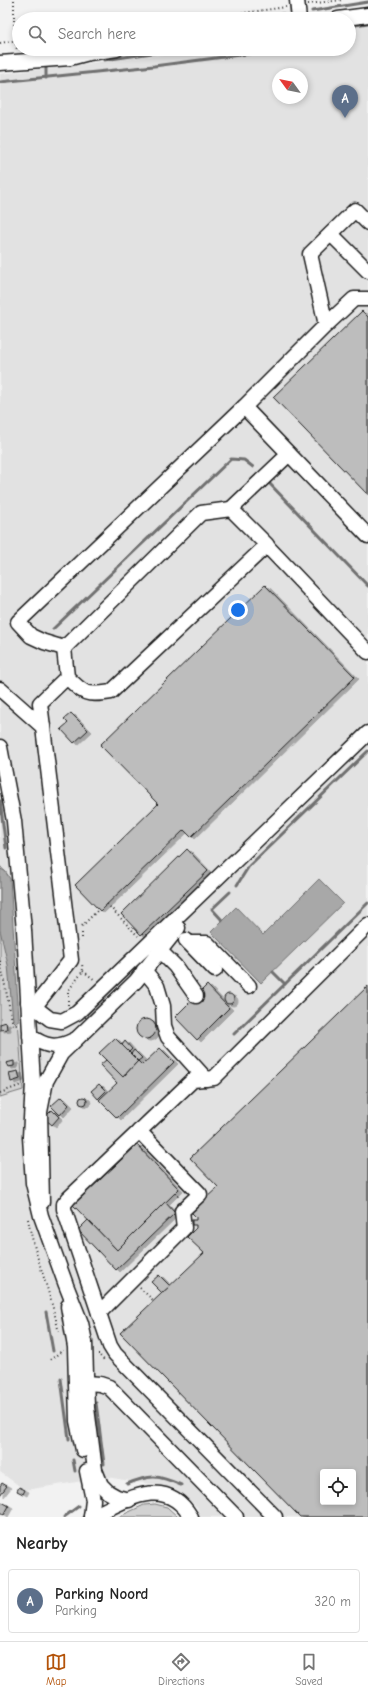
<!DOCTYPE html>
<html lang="en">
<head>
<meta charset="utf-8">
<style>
	:root { --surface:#fff; --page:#f2f2f2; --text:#222; --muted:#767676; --line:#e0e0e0; --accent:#b45309 }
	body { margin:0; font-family:"Comic Neue",sans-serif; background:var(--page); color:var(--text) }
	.controls { position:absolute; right:12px; bottom:12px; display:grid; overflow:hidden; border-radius:4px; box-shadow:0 2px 6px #0003 }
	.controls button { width:36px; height:36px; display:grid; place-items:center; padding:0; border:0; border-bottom:1px solid var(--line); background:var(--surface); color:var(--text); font:20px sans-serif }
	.compass { position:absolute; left:272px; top:68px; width:36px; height:36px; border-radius:50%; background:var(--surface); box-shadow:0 2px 6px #0003; rotate:303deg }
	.you { position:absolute; left:238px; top:610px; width:14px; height:14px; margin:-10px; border:3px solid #fff; border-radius:50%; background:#1a73e8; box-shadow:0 0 0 6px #1a73e833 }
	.badge { display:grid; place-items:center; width:26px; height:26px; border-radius:50%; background:var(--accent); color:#fff; font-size:13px; font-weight:700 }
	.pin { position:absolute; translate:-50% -33px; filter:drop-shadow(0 1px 2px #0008) }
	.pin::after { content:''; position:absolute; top:21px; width:14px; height:12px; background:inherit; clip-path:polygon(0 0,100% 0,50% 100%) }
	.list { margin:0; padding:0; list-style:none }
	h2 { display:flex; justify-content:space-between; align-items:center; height:52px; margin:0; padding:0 16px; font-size:17px }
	h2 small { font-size:13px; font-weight:400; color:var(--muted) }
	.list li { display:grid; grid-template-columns:26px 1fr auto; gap:12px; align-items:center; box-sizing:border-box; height:64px; margin:0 8px 8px; padding:0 8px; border:1px solid var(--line); border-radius:4px }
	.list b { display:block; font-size:15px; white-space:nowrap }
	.list p { margin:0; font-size:13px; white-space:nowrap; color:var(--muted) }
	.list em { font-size:13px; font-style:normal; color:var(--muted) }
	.icon { flex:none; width:22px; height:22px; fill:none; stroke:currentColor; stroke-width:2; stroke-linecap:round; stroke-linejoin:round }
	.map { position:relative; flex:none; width:368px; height:1517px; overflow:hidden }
	.search { position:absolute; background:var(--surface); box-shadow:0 2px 6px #0003; left:12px; right:12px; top:12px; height:44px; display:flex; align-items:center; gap:10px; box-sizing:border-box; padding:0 14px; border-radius:22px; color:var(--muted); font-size:15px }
	.sheet { height:124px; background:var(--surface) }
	nav { display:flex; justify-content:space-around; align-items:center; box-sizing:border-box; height:56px; border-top:1px solid var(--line); background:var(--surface); font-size:11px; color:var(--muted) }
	nav a { display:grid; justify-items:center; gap:2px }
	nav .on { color:var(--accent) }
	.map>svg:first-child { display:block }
</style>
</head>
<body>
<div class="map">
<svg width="368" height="1517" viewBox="0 0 368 1517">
	<defs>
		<filter id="shadow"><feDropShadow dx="4" dy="2" stdDeviation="0" flood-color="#0004"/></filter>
	</defs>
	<rect width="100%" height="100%" fill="#f2f2f2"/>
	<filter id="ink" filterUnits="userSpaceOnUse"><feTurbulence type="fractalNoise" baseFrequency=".025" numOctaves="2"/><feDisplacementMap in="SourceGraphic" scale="8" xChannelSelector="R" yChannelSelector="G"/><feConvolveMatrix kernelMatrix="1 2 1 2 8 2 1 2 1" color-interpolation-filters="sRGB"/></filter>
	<g filter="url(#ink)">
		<path fill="#e2e2e2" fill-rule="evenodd" d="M368,22V1517H200L197,1507L174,1488L100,1476L83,1481L25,1490L0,1472V1097L23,1090L8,876L0,866V74L209,49H349V25ZM278,74H302V98H278ZM323,1472H353V1502H323Z"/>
		<g fill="#d2d2d2" stroke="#777">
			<path d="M0,866L8,875L23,1090L0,1097Z"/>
			<path d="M155,1504L167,1507L178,1517H118L144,1505Z"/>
		</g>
		<g fill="#a8a8a8" stroke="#707070">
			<path d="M0,869L5,871L10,879L19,1019L16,1023L13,1020L8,965L0,930Z"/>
			<path d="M319,879L343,903L261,983L211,932L236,907L263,935Z"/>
		</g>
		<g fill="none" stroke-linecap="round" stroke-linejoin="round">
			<g stroke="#707070" stroke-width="3">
				<path d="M312,11L368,2"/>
				<path d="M248,19L283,14"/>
				<path d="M349,26L368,23"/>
				<path d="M104,60L180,49"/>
				<path d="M46,78V67"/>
				<path d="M0,82L154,66L285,49"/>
				<path d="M270,484L368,586"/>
				<path d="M53,629L231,459L244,460L253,467"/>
				<path d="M0,801L6,848"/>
				<path d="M237,885L249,866L368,751"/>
				<path d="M222,920L212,909L230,892"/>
				<path d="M273,972L285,984L368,903"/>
				<path d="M234,1034L285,984"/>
				<path d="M46,1312L53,1351"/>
				<path d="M61,1379L69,1439"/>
				<path d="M96,1403L104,1464"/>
				<path d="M73,1460L75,1471"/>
				<path d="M127,1484C151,1474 158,1475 181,1485"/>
				<path d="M64,1517L79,1506"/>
			</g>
		</g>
		<g fill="#bdbdbd" stroke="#1c1c1c" fill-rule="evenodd" filter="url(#shadow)">
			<path d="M362,311L368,317V495L273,397Z"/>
			<path d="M265,585L355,677L191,837L184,830L100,911L75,885L158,804L100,745Z"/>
			<path d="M71,713L88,730L74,743L61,729L68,723L64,719Z"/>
			<path d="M187,849L208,871L141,935L121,914Z"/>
			<path d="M207,985L229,1008L197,1040L175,1017Z"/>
			<path d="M368,986V1517H300L120,1333L204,1253L187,1237L196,1228V1225H192V1220H196V1217L191,1212L218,1187L190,1158ZM323,1472H353V1502H323Z"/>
			<circle cx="229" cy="999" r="5"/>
			<path d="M100,997L107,1004L89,1021L82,1014Z"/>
			<circle cx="146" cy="1029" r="10"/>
			<path d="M6,1022L7,1029L0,1030V1024Z"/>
			<path d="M115,1038L138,1061L123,1077L99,1053Z"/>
			<path d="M125,1041L132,1049L129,1052L122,1045Z"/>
			<path d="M160,1048L174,1062L117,1118L99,1100L117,1083L100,1065L106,1060L123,1077L138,1061L142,1065Z"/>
			<path d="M134,1050L142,1058L138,1061L131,1054Z"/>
			<path d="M14,1061V1066L8,1067L6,1063Z"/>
			<path d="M18,1071L20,1079L11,1082L9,1073Z"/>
			<path d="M99,1084L106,1091L98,1099L91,1091Z"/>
			<circle cx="83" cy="1101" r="4"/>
			<path d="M61,1097L69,1105L60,1115L51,1106Z"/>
			<path d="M52,1110L59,1117L52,1125L44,1118Z"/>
			<path d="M137,1145L179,1189L117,1250L73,1205Z"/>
			<path d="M165,1202L175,1213L116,1270L78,1230L88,1220L117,1250Z"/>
			<path d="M159,1275L170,1286L162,1293L151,1282Z"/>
			<path d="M2,1483L7,1486L0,1495V1486Z"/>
			<path d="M19,1487L25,1490L23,1494L17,1491Z"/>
			<path d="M2,1502L9,1506L4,1515L0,1512V1505Z"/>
		</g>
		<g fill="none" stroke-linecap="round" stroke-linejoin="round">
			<defs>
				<g id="minor">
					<path d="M297,0L299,19"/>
					<path d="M338,19L368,15"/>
					<path d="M0,63L70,58L89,53L117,49"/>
					<path d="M331,234L368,271"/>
					<path d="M326,325L354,299H368"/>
					<path d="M244,407L368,536"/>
					<path d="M231,509L289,454"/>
					<path d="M266,545L368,652"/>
					<path d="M64,648L44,642L31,636L18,622L244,407L326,325L310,254L355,210L368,223"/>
					<path d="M0,689L43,727L71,960L29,1014"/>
					<path d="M43,727L40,703L67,677C84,694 86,696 111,692L267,545L231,509L201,513L64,648L67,677"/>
					<path d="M0,747L14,821L24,930L33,1083L30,1137L33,1183L41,1216L66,1285L81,1323L85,1342L87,1408L95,1470L101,1485L108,1492L117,1497L129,1500"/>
					<path d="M186,940L215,970"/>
					<path d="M189,943H207L249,986"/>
					<path d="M159,950L175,966L196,996"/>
					<path d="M144,970L157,986L163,1006L164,1026L168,1037L206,1079"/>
					<path d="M28,1002L50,1019L62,1021L77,1013L368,733"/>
					<path d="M30,1036C46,1047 56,1049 74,1040"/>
					<path d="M42,1202L40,1112L46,1081L61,1054L136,981L178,928"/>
					<path d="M68,1306L75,1347L77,1421L83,1450"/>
					<path d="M99,1313L184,1228L182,1211L200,1194L139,1131"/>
					<path d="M87,1383L100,1384L109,1387L236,1517"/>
					<path d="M87,1471L93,1500L91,1517"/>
					<path d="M91,1517C125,1501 165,1473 191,1517"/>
					<path d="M275,1517L115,1354L110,1346L64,1209V1204L69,1198L193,1080L214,1078L368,925"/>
				</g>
			</defs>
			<use href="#minor" stroke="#1c1c1c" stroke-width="17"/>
			<g stroke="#1c1c1c" stroke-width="2" stroke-dasharray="1 3" stroke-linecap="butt">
				<path d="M14,0V34L17,50"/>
				<path d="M308,4L342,0"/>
				<path d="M202,19L286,7"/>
				<path d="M0,43L19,40"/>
				<path d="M107,904L138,936"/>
				<path d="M82,938V926L99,909"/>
				<path d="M0,961L13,1025H18"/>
				<path d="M83,971L95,980"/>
				<path d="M68,1005V991L83,971L82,964"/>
				<path d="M0,1093L21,1085"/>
				<path d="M175,1193L179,1197"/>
				<path d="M28,1219C35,1258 52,1295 59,1334"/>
				<path d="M140,1288L154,1301"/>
				<path d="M99,1354H98L104,1360"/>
				<path d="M50,1360L63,1350"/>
			</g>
			<use href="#minor" stroke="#fff" stroke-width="14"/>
		</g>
	</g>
</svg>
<div class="controls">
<button><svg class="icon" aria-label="locate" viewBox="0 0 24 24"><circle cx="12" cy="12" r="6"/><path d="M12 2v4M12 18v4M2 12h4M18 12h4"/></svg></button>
</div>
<svg class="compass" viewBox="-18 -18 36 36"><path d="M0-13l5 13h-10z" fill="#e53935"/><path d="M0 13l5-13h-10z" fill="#767676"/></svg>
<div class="you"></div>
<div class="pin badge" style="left:345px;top:118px;background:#5c6f8a">A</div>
<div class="search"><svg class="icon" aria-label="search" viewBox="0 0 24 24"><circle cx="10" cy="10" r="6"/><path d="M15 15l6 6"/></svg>Search here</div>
</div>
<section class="sheet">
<h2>Nearby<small></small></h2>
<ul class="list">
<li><span class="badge" style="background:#5c6f8a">A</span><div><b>Parking Noord</b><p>Parking</p></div><em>320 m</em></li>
</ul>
</section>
<nav>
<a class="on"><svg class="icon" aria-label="map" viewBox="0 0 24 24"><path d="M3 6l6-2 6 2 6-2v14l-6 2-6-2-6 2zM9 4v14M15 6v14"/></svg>Map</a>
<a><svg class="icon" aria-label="directions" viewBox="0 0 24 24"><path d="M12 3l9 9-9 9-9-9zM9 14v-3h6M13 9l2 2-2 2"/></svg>Directions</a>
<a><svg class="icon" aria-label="saved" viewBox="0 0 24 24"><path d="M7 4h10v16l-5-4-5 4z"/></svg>Saved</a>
</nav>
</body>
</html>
